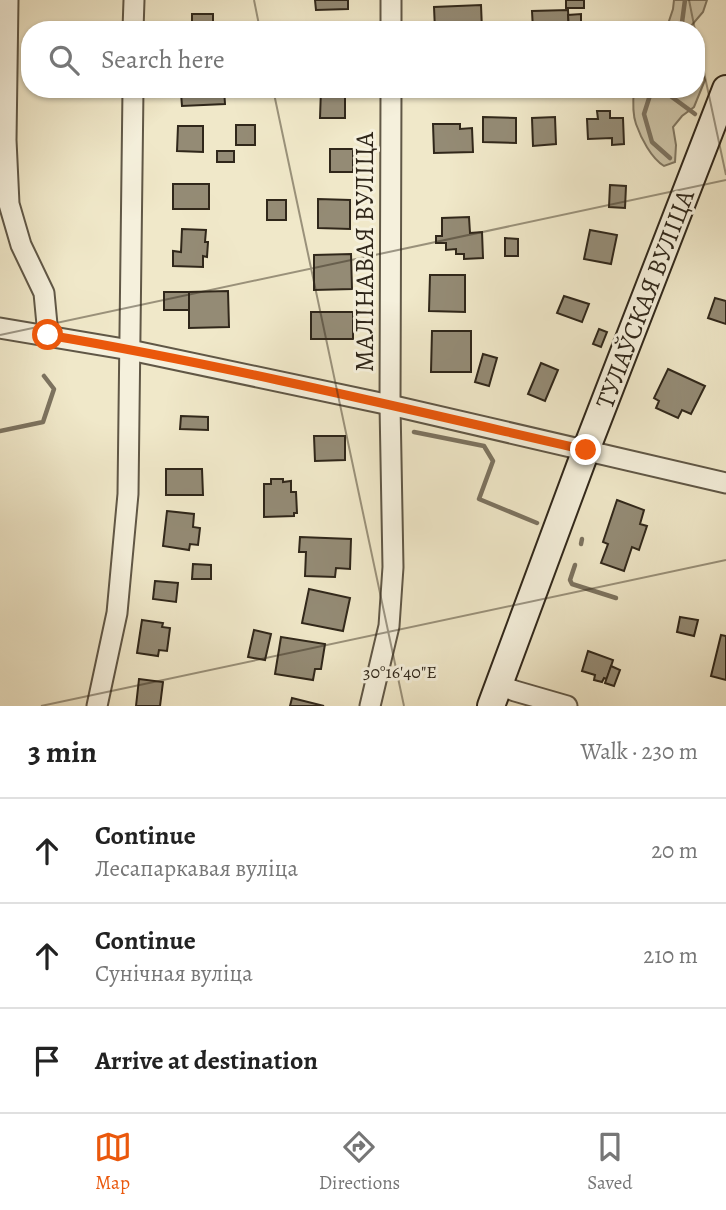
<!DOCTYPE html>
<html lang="en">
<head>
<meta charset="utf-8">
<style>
	:root { --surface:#fff; --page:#f6f6f6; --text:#222; --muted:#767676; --line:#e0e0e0; --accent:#ea580c }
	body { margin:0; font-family:Alegreya,serif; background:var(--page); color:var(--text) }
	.stop { position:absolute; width:21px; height:21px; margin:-16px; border:5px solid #ea580c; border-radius:50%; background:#fff }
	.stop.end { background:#ea580c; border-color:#fff; box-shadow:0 2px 7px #0008 }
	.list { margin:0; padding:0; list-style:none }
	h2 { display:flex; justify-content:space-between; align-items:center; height:91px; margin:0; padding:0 28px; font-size:30px }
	h2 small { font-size:23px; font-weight:400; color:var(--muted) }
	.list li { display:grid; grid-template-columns:46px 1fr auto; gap:21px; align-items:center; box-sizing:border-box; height:105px; padding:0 28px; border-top:2px solid var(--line) }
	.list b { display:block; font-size:26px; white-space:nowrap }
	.list p { margin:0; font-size:23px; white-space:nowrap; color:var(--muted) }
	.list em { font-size:23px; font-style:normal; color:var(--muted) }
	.icon { flex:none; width:38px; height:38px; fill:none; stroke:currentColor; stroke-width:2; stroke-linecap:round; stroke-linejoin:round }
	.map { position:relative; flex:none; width:726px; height:706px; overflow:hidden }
	.search { position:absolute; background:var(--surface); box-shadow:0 2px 5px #0004; left:21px; right:21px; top:21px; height:77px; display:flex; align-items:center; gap:18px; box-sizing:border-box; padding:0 24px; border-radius:28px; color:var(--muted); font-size:26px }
	.sheet { height:406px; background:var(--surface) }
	nav { display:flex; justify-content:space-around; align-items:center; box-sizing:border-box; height:98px; border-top:2px solid var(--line); background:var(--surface); font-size:19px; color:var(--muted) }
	nav a { display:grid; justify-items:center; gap:4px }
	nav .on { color:var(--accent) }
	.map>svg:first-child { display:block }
</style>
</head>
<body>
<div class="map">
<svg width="726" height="706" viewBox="0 0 726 706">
	<rect width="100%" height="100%" fill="#f0e8c9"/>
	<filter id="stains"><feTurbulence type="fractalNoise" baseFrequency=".00286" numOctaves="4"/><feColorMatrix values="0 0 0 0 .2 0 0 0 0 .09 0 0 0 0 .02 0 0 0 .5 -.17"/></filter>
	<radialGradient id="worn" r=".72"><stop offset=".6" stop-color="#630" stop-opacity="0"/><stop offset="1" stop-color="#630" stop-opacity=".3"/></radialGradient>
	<g fill="#cfc7ab" stroke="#807762" stroke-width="2">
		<path d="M674,0H707L703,12L691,26L690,30H666L673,9Z"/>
		<path d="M696,61L705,80L694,107L682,116L673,127L676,145L675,162L664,166C651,158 641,138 636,124C632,113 633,100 634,89H696Z"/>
	</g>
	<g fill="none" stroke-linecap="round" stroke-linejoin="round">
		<g stroke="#7c7360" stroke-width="4.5">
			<path d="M681,30L685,0"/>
			<path d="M652,89L644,114L652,142L670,158"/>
			<path d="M661,89L695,114"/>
			<path d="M0,431L43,422L54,389L44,376"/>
			<path d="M414,432L484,446L493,461L479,499L537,523"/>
			<path d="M581,544L582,539"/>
			<path d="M575,565L570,580L572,584L616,598"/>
		</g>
	</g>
	<g fill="#948b75" stroke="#30271a" stroke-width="2">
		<path d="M315,0H348V9L316,10Z"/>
		<rect x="566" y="0" width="18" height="8"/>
		<path d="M481,5L482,29L435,30L434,7Z"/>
		<path d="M568,10L569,30H533L532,11Z"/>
		<path d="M192,14H213V30H183V22H192Z"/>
		<path d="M581,14V30H569L568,15Z"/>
		<path d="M170,89H224L225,104L182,106L181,93H170Z"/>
		<path d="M321,89H345V118H320Z"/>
		<path d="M597,111H610V118H623L624,144L612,145V138L588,139L587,119H598Z"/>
		<path d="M483,117L516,118V143L483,142Z"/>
		<path d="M555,117L556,144L533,146L532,118Z"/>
		<path d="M433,124H460V129L472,128L473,152L434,153Z"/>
		<rect x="236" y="125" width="19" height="20"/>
		<path d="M178,126H203V152L177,151Z"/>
		<rect x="330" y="149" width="23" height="23"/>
		<rect x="217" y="151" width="17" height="11"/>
		<rect x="173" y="184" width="36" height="25"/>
		<path d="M610,185L626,186L625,208L609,207Z"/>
		<path d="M318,199L350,200V229L318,228Z"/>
		<rect x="267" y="200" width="19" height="20"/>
		<path d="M469,217L470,233L482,232L483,258L464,259V254H456V249L446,250V243H436V236H442V218Z"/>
		<path d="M182,229L206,230L205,242H208L207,257L203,256V267L173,266V251L181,252Z"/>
		<path d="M590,230L617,235L611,264L584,259Z"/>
		<path d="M505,238L518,239V256H505Z"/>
		<path d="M351,254L352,289L314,290V255Z"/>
		<path d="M430,275H465V312L429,311Z"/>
		<path d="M228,291L229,327L189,328V292Z"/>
		<rect x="164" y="292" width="25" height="18"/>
		<path d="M564,296L589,304L582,322L557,313Z"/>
		<path d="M715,298L726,301V324L708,318Z"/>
		<rect x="311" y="312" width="42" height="27"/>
		<path d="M599,329L607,332L601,347L593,344Z"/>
		<path d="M432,331H471V372H431Z"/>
		<path d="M483,354L497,358L489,386L475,382Z"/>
		<path d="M541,363L558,370L545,401L528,394Z"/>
		<path d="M668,369L705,386L691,414L682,410L678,418L656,408L659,401L654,398Z"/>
		<path d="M181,416L208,417V430L180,429Z"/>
		<path d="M314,436H345V460L315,461Z"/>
		<path d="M166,469H202L203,495H166Z"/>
		<path d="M271,479H283V482L291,481V492H296L297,513H294V516L264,517V484H271Z"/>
		<path d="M617,500L644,510L640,524L647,526L639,550L632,547L624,571L601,563L608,544L603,542Z"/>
		<path d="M167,511L194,514L193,527L200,528L198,545L190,544L189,550L163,546Z"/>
		<path d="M300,537L351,539L350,569L336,568L335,577L305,576L306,552H299Z"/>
		<path d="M193,564L211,565V579H192Z"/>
		<path d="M155,581L178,583L176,602L153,599Z"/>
		<path d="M309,589L350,598L343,631L302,623Z"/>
		<path d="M680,617L698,620L694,636L677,632Z"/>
		<path d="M142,620L163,623L162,627L170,628L167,651L159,650L158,656L137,653Z"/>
		<path d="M254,630L271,634L265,660L248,657Z"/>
		<path d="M721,635L726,636V680L711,676Z"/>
		<path d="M281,637L325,644L321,669H315L313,680L275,674Z"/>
		<path d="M588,651L613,660L607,679L604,678L602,682L594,680L595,675L582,671Z"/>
		<path d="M611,666L620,670L614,686L605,683Z"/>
		<path d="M139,679L163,682L160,706H136Z"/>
		<path d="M292,698L324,706H290Z"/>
	</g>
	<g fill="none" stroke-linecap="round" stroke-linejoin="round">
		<defs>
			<g id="street">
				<path d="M8,0L6,140L9,204L21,245L44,293L48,335"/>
				<path d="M391,0V30"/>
				<path d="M133,30L134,0"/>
				<path d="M0,328L130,350L390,405L726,483"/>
				<path d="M499,685L515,691L567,706"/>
				<path d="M97,706L117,613L128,494L133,89"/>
				<path d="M370,706L389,626L393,567L390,405L391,89"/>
			</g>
			<path id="secondary" d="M491,706L586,450L726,89"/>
		</defs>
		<use href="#street" stroke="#605746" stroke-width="23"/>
		<use href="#secondary" stroke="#30271a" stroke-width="30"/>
		<use href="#street" stroke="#f5f0dc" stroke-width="19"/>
		<use href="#secondary" stroke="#f5f0dc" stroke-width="26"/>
	</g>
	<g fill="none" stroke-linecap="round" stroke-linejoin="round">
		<path stroke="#ea580c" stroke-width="9" d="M48,335C229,366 407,409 586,450"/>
	</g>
	<path fill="none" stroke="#30271a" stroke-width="2" stroke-opacity="0.45" d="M254,0L260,30M689,0L695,30M696,35L726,175M273,89L404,706M0,335L726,180M41,706L726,560"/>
	<g text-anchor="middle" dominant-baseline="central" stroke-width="6" stroke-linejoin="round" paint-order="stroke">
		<g font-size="26" fill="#30271a" stroke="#f5f0dc">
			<text transform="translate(364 252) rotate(-90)">МАЛІНАВАЯ ВУЛІЦА</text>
			<text transform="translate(645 299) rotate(-69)">ТУЛАЎСКАЯ ВУЛІЦА</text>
		</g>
	</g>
	<g font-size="18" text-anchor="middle" fill="#30271a" stroke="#f5f0dc" stroke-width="6" stroke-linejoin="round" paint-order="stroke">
		<text x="400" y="678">30°16'40"E</text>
	</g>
	<rect width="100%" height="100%" filter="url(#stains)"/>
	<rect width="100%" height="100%" fill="url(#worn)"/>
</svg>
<div class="stop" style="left:48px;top:335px"></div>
<div class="stop end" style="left:586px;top:450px"></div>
<div class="search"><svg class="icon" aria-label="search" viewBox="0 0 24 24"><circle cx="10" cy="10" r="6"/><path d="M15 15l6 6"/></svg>Search here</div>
</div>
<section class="sheet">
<h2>3 min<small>Walk · 230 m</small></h2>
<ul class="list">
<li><svg class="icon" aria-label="ahead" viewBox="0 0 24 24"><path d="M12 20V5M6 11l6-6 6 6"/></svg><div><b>Continue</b><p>Лесапаркавая вуліца</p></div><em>20 m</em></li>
<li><svg class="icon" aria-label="ahead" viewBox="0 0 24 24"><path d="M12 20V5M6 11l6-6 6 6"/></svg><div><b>Continue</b><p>Сунічная вуліца</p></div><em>210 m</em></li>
<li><svg class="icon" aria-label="arrive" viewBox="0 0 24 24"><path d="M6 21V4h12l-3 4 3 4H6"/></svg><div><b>Arrive at destination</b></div></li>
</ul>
</section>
<nav>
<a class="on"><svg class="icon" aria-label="map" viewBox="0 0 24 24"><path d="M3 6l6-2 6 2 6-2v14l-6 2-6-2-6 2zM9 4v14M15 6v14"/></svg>Map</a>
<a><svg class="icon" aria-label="directions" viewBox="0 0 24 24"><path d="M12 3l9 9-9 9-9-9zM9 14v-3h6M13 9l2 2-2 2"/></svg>Directions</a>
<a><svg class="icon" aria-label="saved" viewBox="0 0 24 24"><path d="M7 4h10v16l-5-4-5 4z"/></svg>Saved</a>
</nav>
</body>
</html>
